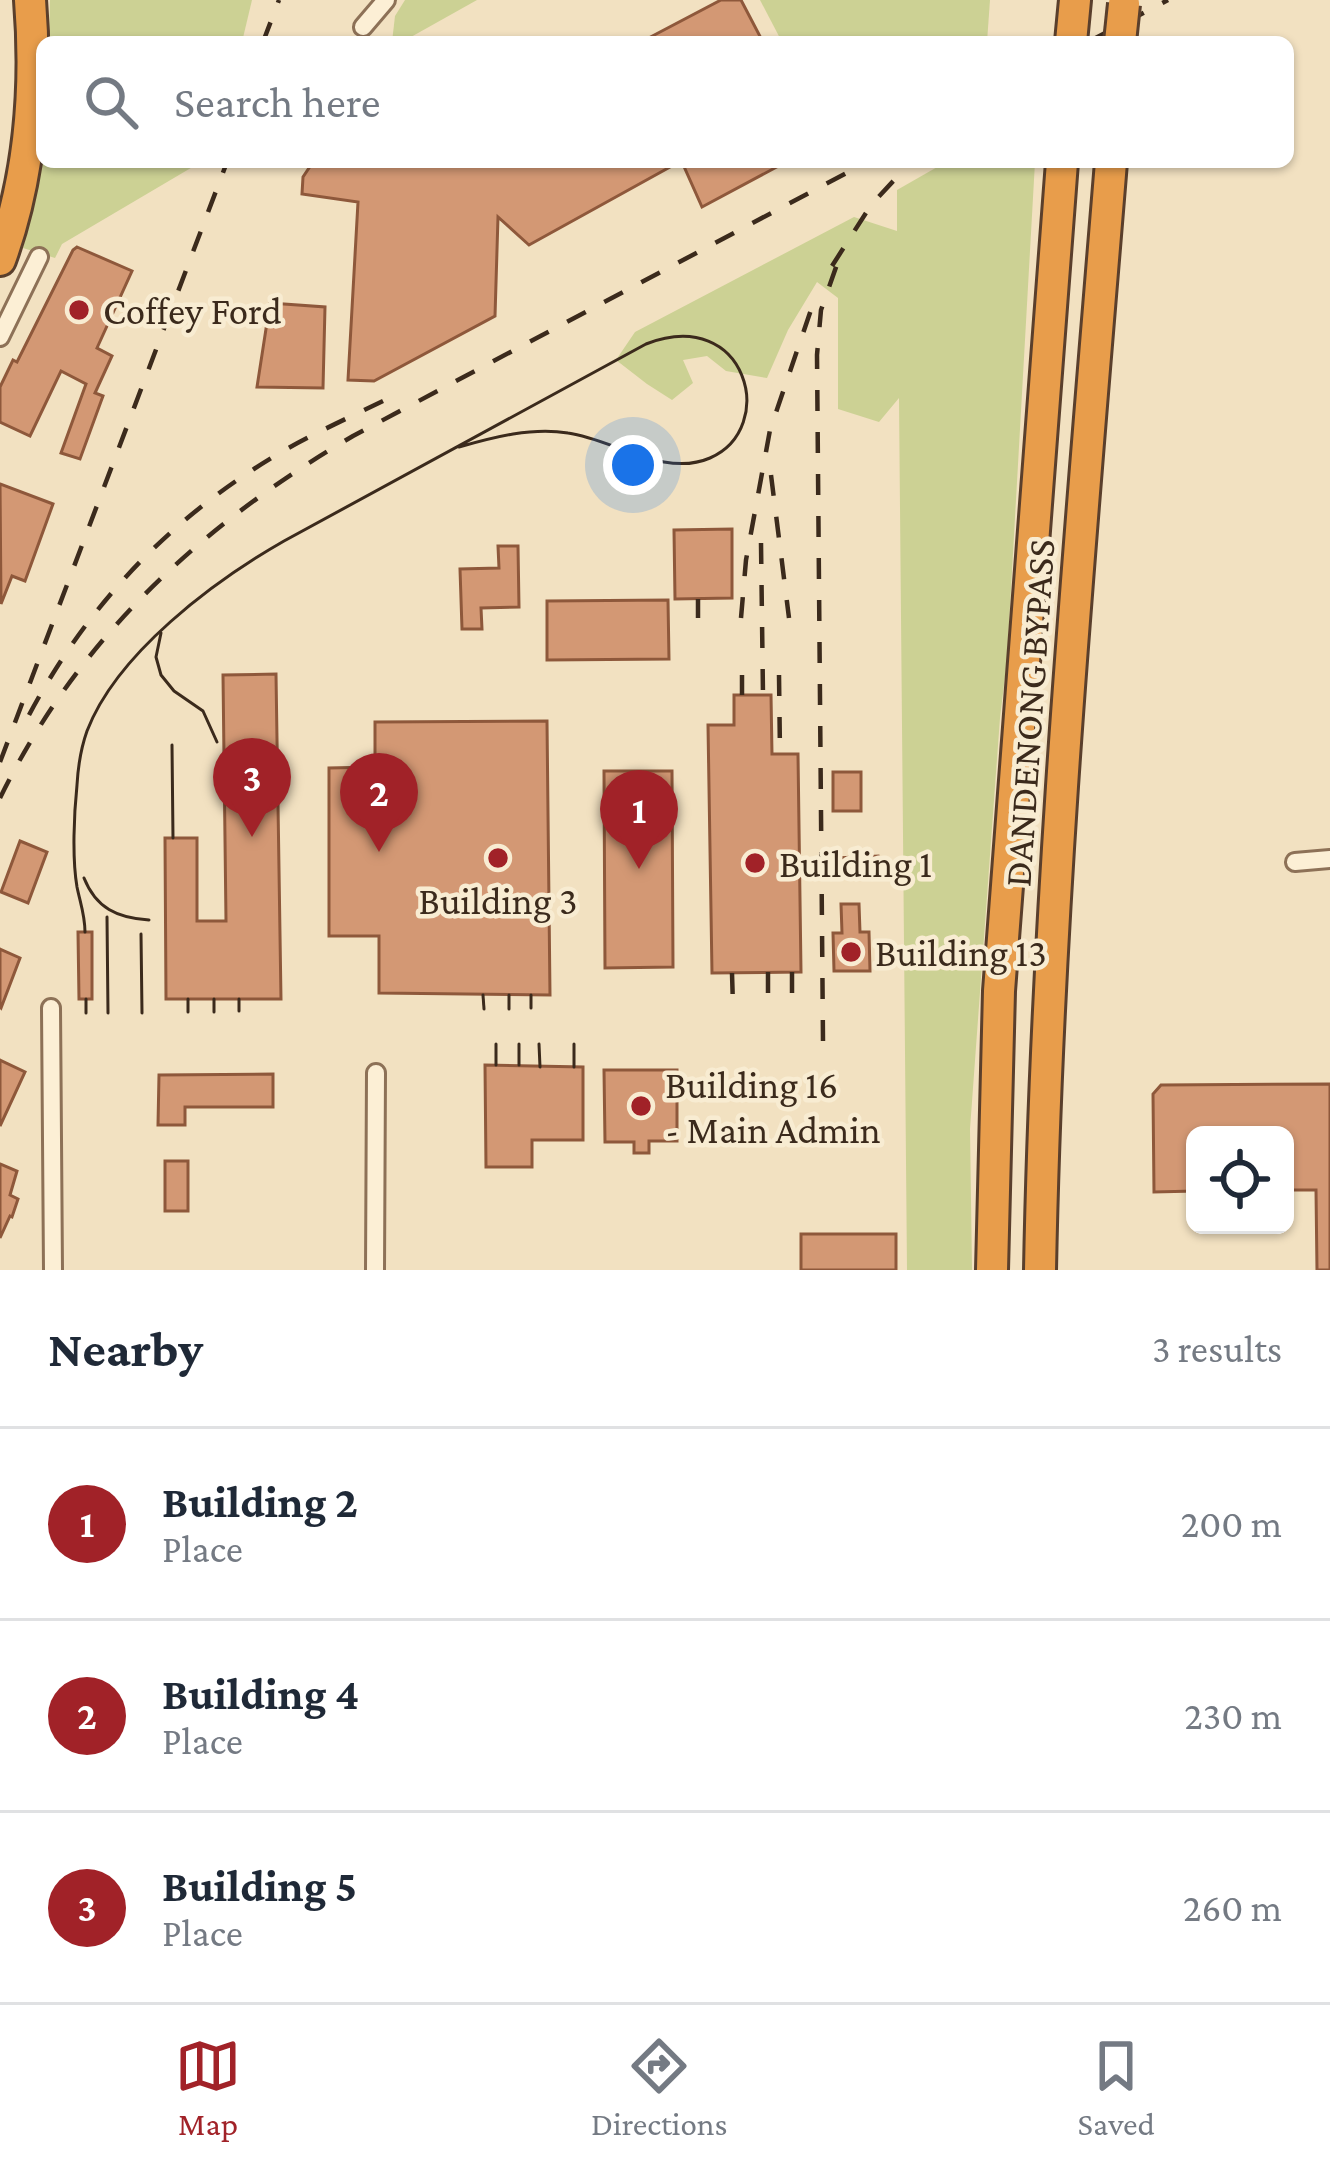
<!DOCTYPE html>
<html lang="en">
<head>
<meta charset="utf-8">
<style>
	:root { --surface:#fff; --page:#f6f6f7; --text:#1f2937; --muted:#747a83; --line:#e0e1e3; --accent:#a12228 }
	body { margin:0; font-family:"Crimson Pro",serif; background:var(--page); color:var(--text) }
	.controls { position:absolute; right:36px; bottom:36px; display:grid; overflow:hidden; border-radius:18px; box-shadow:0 3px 9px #0004 }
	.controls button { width:108px; height:108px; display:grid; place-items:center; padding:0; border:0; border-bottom:3px solid var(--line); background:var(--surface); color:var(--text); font:60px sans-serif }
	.you { position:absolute; left:633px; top:465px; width:42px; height:42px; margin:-30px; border:9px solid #fff; border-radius:50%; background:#1a73e8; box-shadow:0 0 0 18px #1a73e833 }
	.badge { display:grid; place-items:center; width:78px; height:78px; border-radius:50%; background:var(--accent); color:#fff; font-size:39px; font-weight:700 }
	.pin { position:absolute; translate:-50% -99px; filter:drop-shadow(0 3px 6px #0008) }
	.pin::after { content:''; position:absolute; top:63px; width:42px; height:36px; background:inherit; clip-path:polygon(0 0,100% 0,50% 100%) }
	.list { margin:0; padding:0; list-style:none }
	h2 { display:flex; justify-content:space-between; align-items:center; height:156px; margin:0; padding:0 48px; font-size:51px }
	h2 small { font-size:39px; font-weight:400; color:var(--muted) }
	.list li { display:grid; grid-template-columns:78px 1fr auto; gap:36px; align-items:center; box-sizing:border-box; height:192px; padding:0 48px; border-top:3px solid var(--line) }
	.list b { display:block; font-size:45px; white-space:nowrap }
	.list p { margin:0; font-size:39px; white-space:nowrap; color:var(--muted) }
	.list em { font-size:39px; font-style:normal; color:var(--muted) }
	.icon { flex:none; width:66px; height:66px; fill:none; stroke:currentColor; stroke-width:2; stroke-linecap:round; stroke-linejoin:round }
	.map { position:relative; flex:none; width:1330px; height:1270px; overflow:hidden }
	.search { position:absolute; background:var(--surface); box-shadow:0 3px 9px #0004; left:36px; right:36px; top:36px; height:132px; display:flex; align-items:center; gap:30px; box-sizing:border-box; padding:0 42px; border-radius:18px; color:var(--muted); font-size:45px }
	.sheet { height:732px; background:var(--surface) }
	nav { display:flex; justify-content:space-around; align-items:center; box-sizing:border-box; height:168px; border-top:3px solid var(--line); background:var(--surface); font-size:33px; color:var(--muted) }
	nav a { display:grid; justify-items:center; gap:6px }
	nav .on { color:var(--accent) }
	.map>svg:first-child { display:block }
</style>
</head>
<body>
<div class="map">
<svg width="1330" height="1270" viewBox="0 0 1330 1270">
	<rect width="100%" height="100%" fill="#f2e1c1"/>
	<g fill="#ccd194">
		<path d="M50,0H252L242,42H49Z"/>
		<path d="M405,0H477L402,42H392L395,16Z"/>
		<path d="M760,0H990L987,42H782Z"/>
		<path d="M43,162H201L62,244L55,258L23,248Z"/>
		<path d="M946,162H1035L1007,660L1000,718L970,1129L972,1270H907L899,398L879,422L838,409V298L817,282L788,330L767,378L726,371L707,356L683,360L693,383L672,400L647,384L616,360L635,332L854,217L897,231V190Z"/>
	</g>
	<g fill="#d39874" stroke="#8e583b" stroke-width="3">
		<path d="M721,0H741L763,42H641Z"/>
		<path d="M313,162H679L529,245L498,217L495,316L374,381L348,380L358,202L302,194L303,177Z"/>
		<path d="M682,162H786L702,207Z"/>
		<path d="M77,247L132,271L97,348L112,356L95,393L103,396L80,459L61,453L86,384L61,371L30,436L0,422V387L13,360L17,362L73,250Z"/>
		<path d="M270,303L325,307L323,388L257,387Z"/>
		<path d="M0,484L53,504L25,581L12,576L1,604Z"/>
		<path d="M732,529V598L675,599L674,530Z"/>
		<path d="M498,546H518L519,607L481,608L482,629H462L460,569L499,568Z"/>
		<path d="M668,600L669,659L547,660V601Z"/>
		<path d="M276,674L281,999H166L165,838H197V921H226L223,675Z"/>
		<path d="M734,695H771L772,754H798L801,972L712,973L708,725H734Z"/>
		<path d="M547,721L550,995L379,993V936H329V768L375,767V722Z"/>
		<path d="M604,771H672L673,967L605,968Z"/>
		<rect x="833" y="772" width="28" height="39"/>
		<path d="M20,841L47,852L28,903L1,892Z"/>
		<path d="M878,856L879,876L837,878L836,858Z"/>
		<path d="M841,904H859L860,932H869L870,971H834L833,933H842Z"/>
		<path d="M78,932H92V999H79Z"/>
		<path d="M0,949L20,958L1,1008L0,1007Z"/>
		<path d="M0,1060L25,1072L0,1126Z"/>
		<path d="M485,1065L583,1067V1140H532V1167H486Z"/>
		<path d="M604,1070H677V1141H649V1153H634V1142H605Z"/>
		<path d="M273,1074V1107H185V1125H158L159,1075Z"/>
		<path d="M1330,1084V1270H1317L1316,1190H1285V1135H1195V1191L1154,1192L1153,1094L1161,1085Z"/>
		<rect x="165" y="1161" width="23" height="50"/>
		<path d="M0,1164L17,1171L10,1195L18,1199L12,1217L10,1216L0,1238Z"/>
		<rect x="801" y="1234" width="95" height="36"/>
	</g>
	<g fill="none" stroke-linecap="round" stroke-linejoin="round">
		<defs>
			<g id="street">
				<path d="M363,27L386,0"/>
				<path d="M0,337L39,257"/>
				<path d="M1295,862L1330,859"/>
				<path d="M51,1008L53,1270"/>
				<path d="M375,1270L376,1073"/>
			</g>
			<g id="highway">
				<path d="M1071,42L1075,0"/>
				<path d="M0,260C30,177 37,87 30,0"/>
				<path d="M992,1270L999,991L1062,162"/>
				<path d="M1040,1270C1047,900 1081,531 1111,162"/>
			</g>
		</defs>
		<use href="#street" stroke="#8d7157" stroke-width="22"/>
		<use href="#highway" stroke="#5a3f2c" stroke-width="36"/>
		<use href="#street" stroke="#fcefd5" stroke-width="16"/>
		<use href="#highway" stroke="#e89d4b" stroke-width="30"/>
		<g stroke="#3b2a1c" stroke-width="3">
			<path d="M161,633L156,657L161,675L174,691L203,711L217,742"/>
			<path d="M172,745L173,838"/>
			<path d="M84,878C96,908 117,918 149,920"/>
			<path d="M107,917L108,1013"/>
			<path d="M85,932C85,915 80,902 77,887C72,858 74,814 77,785C78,767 81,748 87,731C117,653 214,581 284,541L646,344C747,305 779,428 710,458C664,478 613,439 568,433C532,427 494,437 459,447"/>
			<path d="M141,934L142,1013"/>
			<path d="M483,995L484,1009"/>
			<path d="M509,995V1009"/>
			<path d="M531,995V1008"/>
			<path d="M86,999V1013"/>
			<path d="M188,999V1012"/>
			<path d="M214,999V1012"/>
			<path d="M239,999V1011"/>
			<path d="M496,1044V1065"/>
			<path d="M519,1044V1065"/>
			<path d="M539,1044L540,1067"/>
			<path d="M574,1044V1067"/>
		</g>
		<g stroke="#3b2a1c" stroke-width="4.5" stroke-dasharray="21 21" stroke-linecap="butt">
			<path d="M263,42L279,0"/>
			<path d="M1088,42L1168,0"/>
			<path d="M832,266L871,205L911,162"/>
			<path d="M771,475L789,618"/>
			<path d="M761,543L763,695"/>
			<path d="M698,599V618"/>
			<path d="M741,618L746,560L770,430L813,304"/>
			<path d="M742,675V695"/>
			<path d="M779,675L780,754"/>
			<path d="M29,715C89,602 174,514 285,450C317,432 352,416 385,400"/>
			<path d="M0,762L227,162"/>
			<path d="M0,798C78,638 201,525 353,436L867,162"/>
			<path d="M768,972V1006"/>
			<path d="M792,972V1005"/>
			<path d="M732,973L733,1006"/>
			<path d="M823,1041L817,355L821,310L841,253"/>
		</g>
		<defs>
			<path id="highway-bridge" d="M1120,42L1124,4"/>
		</defs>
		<use href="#highway-bridge" stroke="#5a3f2c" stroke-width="36" stroke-linecap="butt"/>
		<use href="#highway-bridge" stroke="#e89d4b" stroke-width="30"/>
	</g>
	<g fill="#a12228" stroke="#f8ecd2" stroke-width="4.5">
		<circle cx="79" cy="310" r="12"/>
		<circle cx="498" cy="858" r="12"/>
		<circle cx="755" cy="863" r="12"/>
		<circle cx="851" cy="952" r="12"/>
		<circle cx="641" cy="1106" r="12"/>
	</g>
	<g text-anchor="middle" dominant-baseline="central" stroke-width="9" stroke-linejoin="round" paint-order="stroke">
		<g font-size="39" fill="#3b2a1c" stroke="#f8ecd2" text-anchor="start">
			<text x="103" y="310">Coffey Ford</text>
			<text x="779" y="863">Building 1</text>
			<text x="498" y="900" text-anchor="middle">Building 3</text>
			<text x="875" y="952">Building 13</text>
			<text x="665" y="1084">Building 16<tspan x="665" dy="45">- Main Admin</tspan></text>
		</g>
		<g font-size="39" fill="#3b2a1c" stroke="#f8ecd2">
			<text transform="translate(1029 713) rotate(-86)">DANDENONG BYPASS</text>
		</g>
	</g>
</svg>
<div class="controls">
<button><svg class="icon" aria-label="locate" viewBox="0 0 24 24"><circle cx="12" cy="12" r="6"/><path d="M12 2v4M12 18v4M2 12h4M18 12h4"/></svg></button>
</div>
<div class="you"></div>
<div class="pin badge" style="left:639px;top:869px">1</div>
<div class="pin badge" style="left:379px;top:852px">2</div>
<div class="pin badge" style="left:252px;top:837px">3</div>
<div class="search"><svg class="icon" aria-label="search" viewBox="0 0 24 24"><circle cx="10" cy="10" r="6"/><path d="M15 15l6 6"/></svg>Search here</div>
</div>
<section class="sheet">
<h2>Nearby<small>3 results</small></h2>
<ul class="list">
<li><span class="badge">1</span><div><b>Building 2</b><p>Place</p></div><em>200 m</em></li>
<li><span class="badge">2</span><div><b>Building 4</b><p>Place</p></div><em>230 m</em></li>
<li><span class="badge">3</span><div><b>Building 5</b><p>Place</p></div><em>260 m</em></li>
</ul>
</section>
<nav>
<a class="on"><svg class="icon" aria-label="map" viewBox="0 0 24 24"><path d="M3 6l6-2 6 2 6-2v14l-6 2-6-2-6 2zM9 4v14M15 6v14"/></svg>Map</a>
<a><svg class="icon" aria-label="directions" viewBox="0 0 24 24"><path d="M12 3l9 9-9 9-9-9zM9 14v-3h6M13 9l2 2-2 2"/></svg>Directions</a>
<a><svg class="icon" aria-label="saved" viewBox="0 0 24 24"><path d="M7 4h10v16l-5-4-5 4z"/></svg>Saved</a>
</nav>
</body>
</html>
